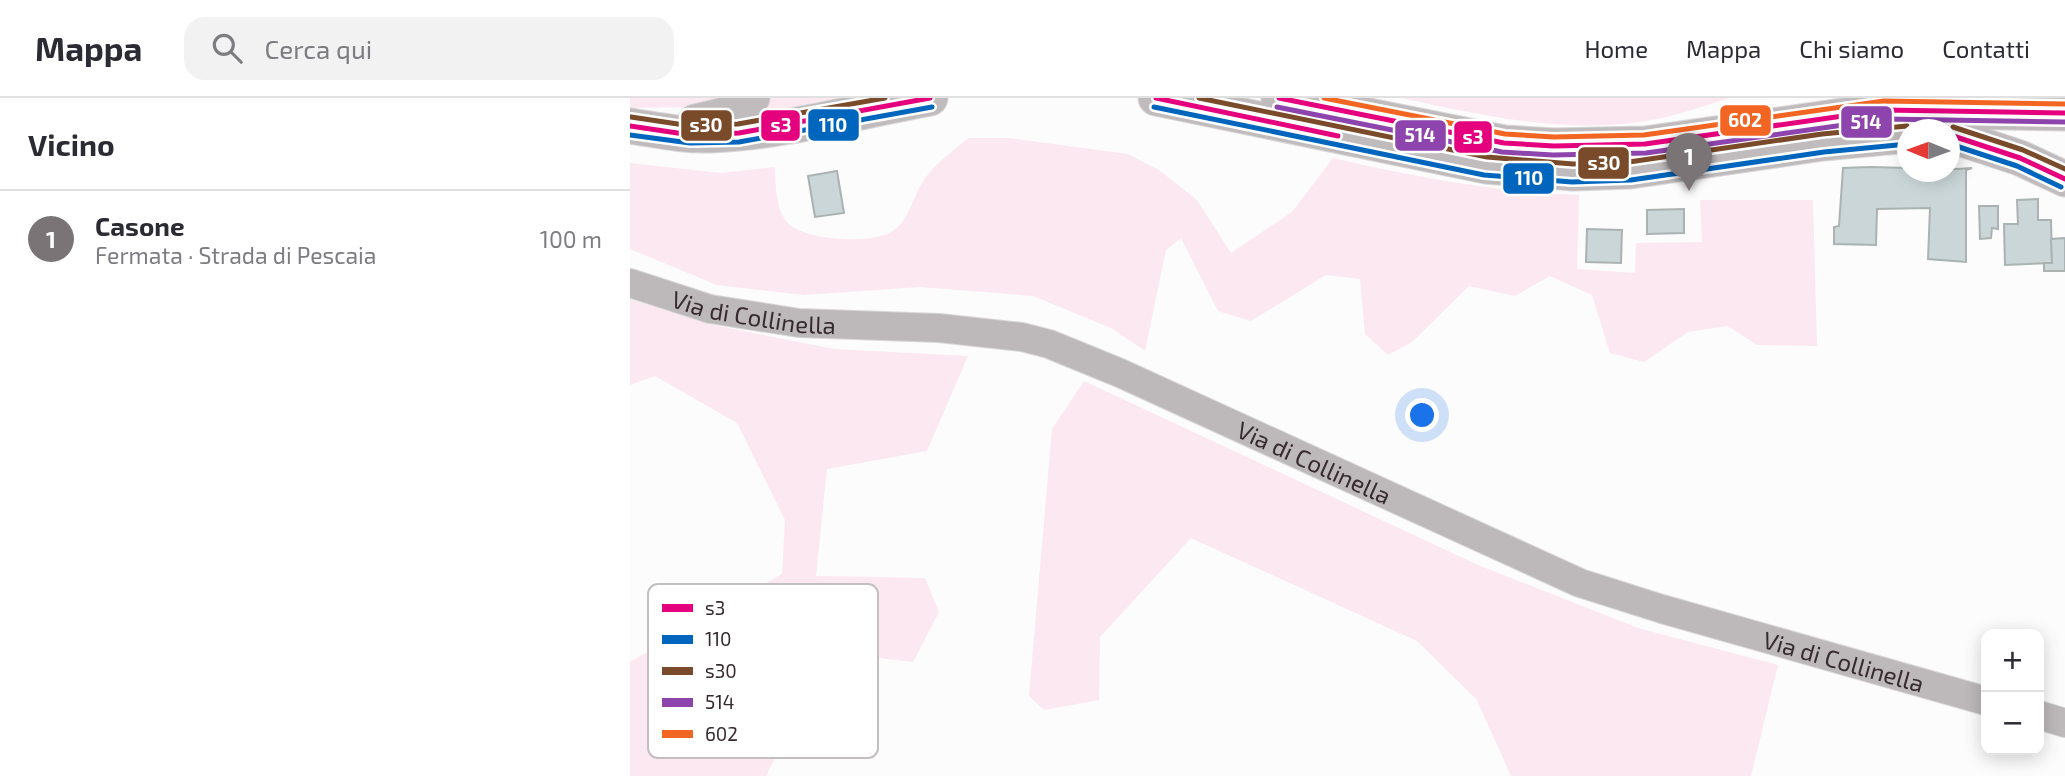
<!DOCTYPE html>
<html lang="it">
<head>
<meta charset="utf-8">
<style>
	:root { --surface:#fff; --page:#f2f2f3; --text:#2b2b33; --muted:#7c7c81; --line:#e1e1e2; --accent:#7b7477 }
	body { margin:0; font-family:"Exo 2",sans-serif; background:var(--page); color:var(--text) }
	.controls { position:absolute; right:21px; bottom:21px; display:grid; overflow:hidden; border-radius:14px; box-shadow:0 4px 18px #0003 }
	.controls button { width:63px; height:63px; display:grid; place-items:center; padding:0; border:0; border-bottom:2px solid var(--line); background:var(--surface); color:var(--text); font:35px sans-serif }
	.compass { position:absolute; left:1267px; top:21px; width:63px; height:63px; border-radius:50%; background:var(--surface); box-shadow:0 4px 18px #0003; rotate:271deg }
	.you { position:absolute; left:793px; top:318px; width:24px; height:24px; margin:-18px; border:5px solid #fff; border-radius:50%; background:#1a73e8; box-shadow:0 0 0 10px #1a73e833 }
	.badge { display:grid; place-items:center; width:46px; height:46px; border-radius:50%; background:var(--accent); color:#fff; font-size:23px; font-weight:700 }
	.pin { position:absolute; translate:-50% -58px; filter:drop-shadow(0 2px 4px #0008) }
	.pin::after { content:''; position:absolute; top:37px; width:24px; height:21px; background:inherit; clip-path:polygon(0 0,100% 0,50% 100%) }
	.list { margin:0; padding:0; list-style:none }
	h2 { display:flex; justify-content:space-between; align-items:center; height:91px; margin:0; padding:0 28px; font-size:30px }
	h2 small { font-size:23px; font-weight:400; color:var(--muted) }
	.list li { display:grid; grid-template-columns:46px 1fr auto; gap:21px; align-items:center; box-sizing:border-box; height:98px; padding:0 28px; border-top:2px solid var(--line) }
	.list b { display:block; font-size:26px; white-space:nowrap }
	.list p { margin:0; font-size:23px; white-space:nowrap; color:var(--muted) }
	.list em { font-size:23px; font-style:normal; color:var(--muted) }
	.icon { flex:none; width:38px; height:38px; fill:none; stroke:currentColor; stroke-width:2; stroke-linecap:round; stroke-linejoin:round }
	.map { position:relative; flex:none; width:1435px; height:678px; overflow:hidden }
	header { display:flex; align-items:center; gap:42px; box-sizing:border-box; height:98px; padding:0 35px; background:var(--surface); border-bottom:2px solid var(--line) }
	header strong { font-size:33px }
	nav { display:flex; gap:38px; margin-inline-start:auto; font-size:24px }
	.search { width:490px; height:63px; background:var(--page); display:flex; align-items:center; gap:18px; box-sizing:border-box; padding:0 24px; border-radius:21px; color:var(--muted); font-size:26px }
	main { display:flex }
	aside { flex:1; background:var(--surface) }
	.map>svg:first-child { display:block }
</style>
</head>
<body>
<header>
<strong>Mappa</strong>
<div class="search"><svg class="icon" aria-label="search" viewBox="0 0 24 24"><circle cx="10" cy="10" r="6"/><path d="M15 15l6 6"/></svg>Cerca qui</div>
<nav><a>Home</a><a>Mappa</a><a>Chi siamo</a><a>Contatti</a></nav>
</header>
<main>
<aside>
<h2>Vicino<small></small></h2>
<ul class="list">
<li><span class="badge">1</span><div><b>Casone</b><p>Fermata · Strada di Pescaia</p></div><em>100 m</em></li>
</ul>
</aside>
<div class="map">
<svg width="1435" height="678" viewBox="0 0 1435 678">
	<rect width="100%" height="100%" fill="#fcfcfc"/>
	<g fill="#fce8f0">
		<path d="M0,0H105L79,9L0,10Z"/>
		<path d="M129,0H223L129,15Z"/>
		<path d="M771,0H1100C1076,7 1052,16 1027,21C941,38 856,18 771,0Z"/>
		<path d="M338,40H378L498,56L529,72L567,102L601,155L662,114L703,60C784,79 865,94 949,97L947,171L1005,175L1006,145L1072,144L1070,102H1183L1187,248L1127,247L1098,228L1058,234L1014,264L980,255L962,197L920,178L885,198L839,188L782,244L758,257L735,236L730,181L696,177L621,223L588,213L551,140L536,152L515,253L481,230L403,198L290,189L174,197L87,187L0,151V65L91,75L145,69C146,88 145,111 158,125C175,143 241,146 261,134C279,124 282,101 292,85C303,67 322,54 338,40Z"/>
		<path d="M0,201L83,227L204,251L338,258L297,353L197,371L186,478L295,480L309,514L283,564L198,554L136,678H0V564L152,476L155,422L107,325L25,278L0,287Z"/>
		<path d="M454,283L848,467L1008,530L1148,567L1121,678H881L847,602L787,543L561,440L470,539L469,602L414,612L399,598L422,331Z"/>
	</g>
	<g fill="#cad6d8" stroke="#abb2b2" stroke-width="2">
		<path d="M1240,69L1278,70V74L1342,70L1336,72V164L1298,161L1300,110L1247,111L1246,147L1204,146V129L1209,128L1213,70Z"/>
		<path d="M207,73L214,115L185,119L178,78Z"/>
		<path d="M1408,101V122H1421L1422,165L1375,167L1374,126H1388L1387,102Z"/>
		<path d="M1349,108H1368V131L1362,130L1361,140L1350,141Z"/>
		<path d="M1054,111V135L1017,136V112Z"/>
		<path d="M957,131L992,132L991,165L956,164Z"/>
		<path d="M1435,140V173H1414V165H1422L1421,141Z"/>
	</g>
	<g fill="none" stroke-linecap="round" stroke-linejoin="round">
		<defs>
			<g id="minor">
				<path id="s1" d="M0,185L80,211L169,225L309,230L392,239L419,246L490,275L950,485L1032,511L1356,603"/>
				<path d="M1409,617L1435,625"/>
			</g>
			<g id="major">
				<path d="M526,0L856,68L943,75L1000,73L1193,45L1278,37"/>
				<path d="M649,0L874,45L924,48L1015,46L1255,12L1435,15"/>
				<path d="M65,24L95,17L122,0"/>
				<path d="M0,28C27,32 54,38 81,37C155,34 228,13 300,0"/>
				<path d="M1320,37L1390,60L1435,81"/>
			</g>
		</defs>
		<use href="#minor" stroke="#d8d6d7" stroke-width="30"/>
		<use href="#major" stroke="#d8d6d7" stroke-width="37"/>
		<use href="#minor" stroke="#bdb9bb" stroke-width="28"/>
		<use href="#major" stroke="#c0bcbd" stroke-width="35"/>
		<defs>
			<g id="bus-1">
				<path d="M526,0L708,38"/>
				<path d="M649,0L874,45L924,48L1015,46L1255,12L1435,15"/>
				<path d="M0,28L61,37L109,35L300,0"/>
				<path d="M1320,37L1390,60L1435,81"/>
			</g>
			<g id="bus-2">
				<path d="M524,9L854,77L942,84L1001,82L1194,54L1278,46"/>
				<path d="M0,37L60,45L109,44L302,9"/>
				<path d="M1320,46L1387,68L1431,89"/>
			</g>
			<g id="bus-3">
				<path d="M569,0L857,59L943,66L999,64L1192,36L1277,28"/>
				<path d="M1,19L61,28L108,26L255,0"/>
				<path d="M1323,29L1393,52L1435,71"/>
			</g>
			<path id="bus-4" d="M647,9L872,54L923,57L1016,55L1256,21L1435,24"/>
			<path id="bus-5" d="M694,0L875,36L924,39L1014,37L1254,3L1435,6"/>
		</defs>
		<use href="#bus-1" stroke="#fff" stroke-width="10"/>
		<use href="#bus-2" stroke="#fff" stroke-width="10"/>
		<use href="#bus-3" stroke="#fff" stroke-width="10"/>
		<use href="#bus-4" stroke="#fff" stroke-width="10"/>
		<use href="#bus-5" stroke="#fff" stroke-width="10"/>
		<use href="#bus-1" stroke="#e5007d" stroke-width="5"/>
		<use href="#bus-2" stroke="#0065bd" stroke-width="5"/>
		<use href="#bus-3" stroke="#7a4b2a" stroke-width="5"/>
		<use href="#bus-4" stroke="#8e44ad" stroke-width="5"/>
		<use href="#bus-5" stroke="#f26522" stroke-width="5"/>
	</g>
	<g text-anchor="middle" dominant-baseline="central" stroke-width="7" stroke-linejoin="round" paint-order="stroke">
		<g font-size="24" fill="#362a2f" stroke="#fff">
			<text stroke="none"><textPath href="#s1" startOffset="128">Via di Collinella</textPath></text>
			<text stroke="none"><textPath href="#s1" startOffset="716">Via di Collinella</textPath></text>
			<text stroke="none"><textPath href="#s1" startOffset="1283">Via di Collinella</textPath></text>
		</g>
	</g>
	<rect x="18" y="486" width="230" height="174" rx="10" fill="#fff" stroke="#c3bfc1" stroke-width="2"/>
	<rect x="32" y="506" width="31" height="8" fill="#e5007d"/>
	<rect x="32" y="537" width="31" height="9" fill="#0065bd"/>
	<rect x="32" y="569" width="31" height="8" fill="#7a4b2a"/>
	<rect x="32" y="600" width="31" height="9" fill="#8e44ad"/>
	<rect x="32" y="632" width="31" height="8" fill="#f26522"/>
	<g font-size="19" fill="#362a2f">
		<text x="75" y="517">s3</text>
		<text x="75" y="548">110</text>
		<text x="75" y="580">s30</text>
		<text x="75" y="611">514</text>
		<text x="75" y="643">602</text>
	</g>
	<g stroke="#fff" stroke-width="2.5">
		<rect x="1089" y="6" width="53" height="33" rx="7" fill="#f26522"/>
		<rect x="1210" y="7" width="53" height="34" rx="7" fill="#8e44ad"/>
		<rect x="177" y="10" width="53" height="34" rx="7" fill="#0065bd"/>
		<rect x="50" y="11" width="53" height="33" rx="7" fill="#7a4b2a"/>
		<rect x="130" y="11" width="41" height="33" rx="7" fill="#e5007d"/>
		<rect x="764" y="21" width="53" height="33" rx="7" fill="#8e44ad"/>
		<rect x="823" y="22" width="40" height="34" rx="7" fill="#e5007d"/>
		<rect x="947" y="48" width="53" height="34" rx="7" fill="#7a4b2a"/>
		<rect x="872" y="64" width="53" height="33" rx="7" fill="#0065bd"/>
	</g>
	<g font-size="19" text-anchor="middle" font-weight="bold" fill="#fff">
		<text x="1115" y="29">602</text>
		<text x="1236" y="31">514</text>
		<text x="203" y="34">110</text>
		<text x="76" y="34">s30</text>
		<text x="151" y="34">s3</text>
		<text x="790" y="44">514</text>
		<text x="843" y="46">s3</text>
		<text x="974" y="72">s30</text>
		<text x="899" y="87">110</text>
	</g>
</svg>
<div class="controls">
<button>+</button>
<button>−</button>
</div>
<svg class="compass" viewBox="-18 -18 36 36"><path d="M0-13l5 13h-10z" fill="#e53935"/><path d="M0 13l5-13h-10z" fill="#7c7c81"/></svg>
<div class="you"></div>
<div class="pin badge" style="left:1059px;top:93px">1</div>
</div>
</main>
</body>
</html>
